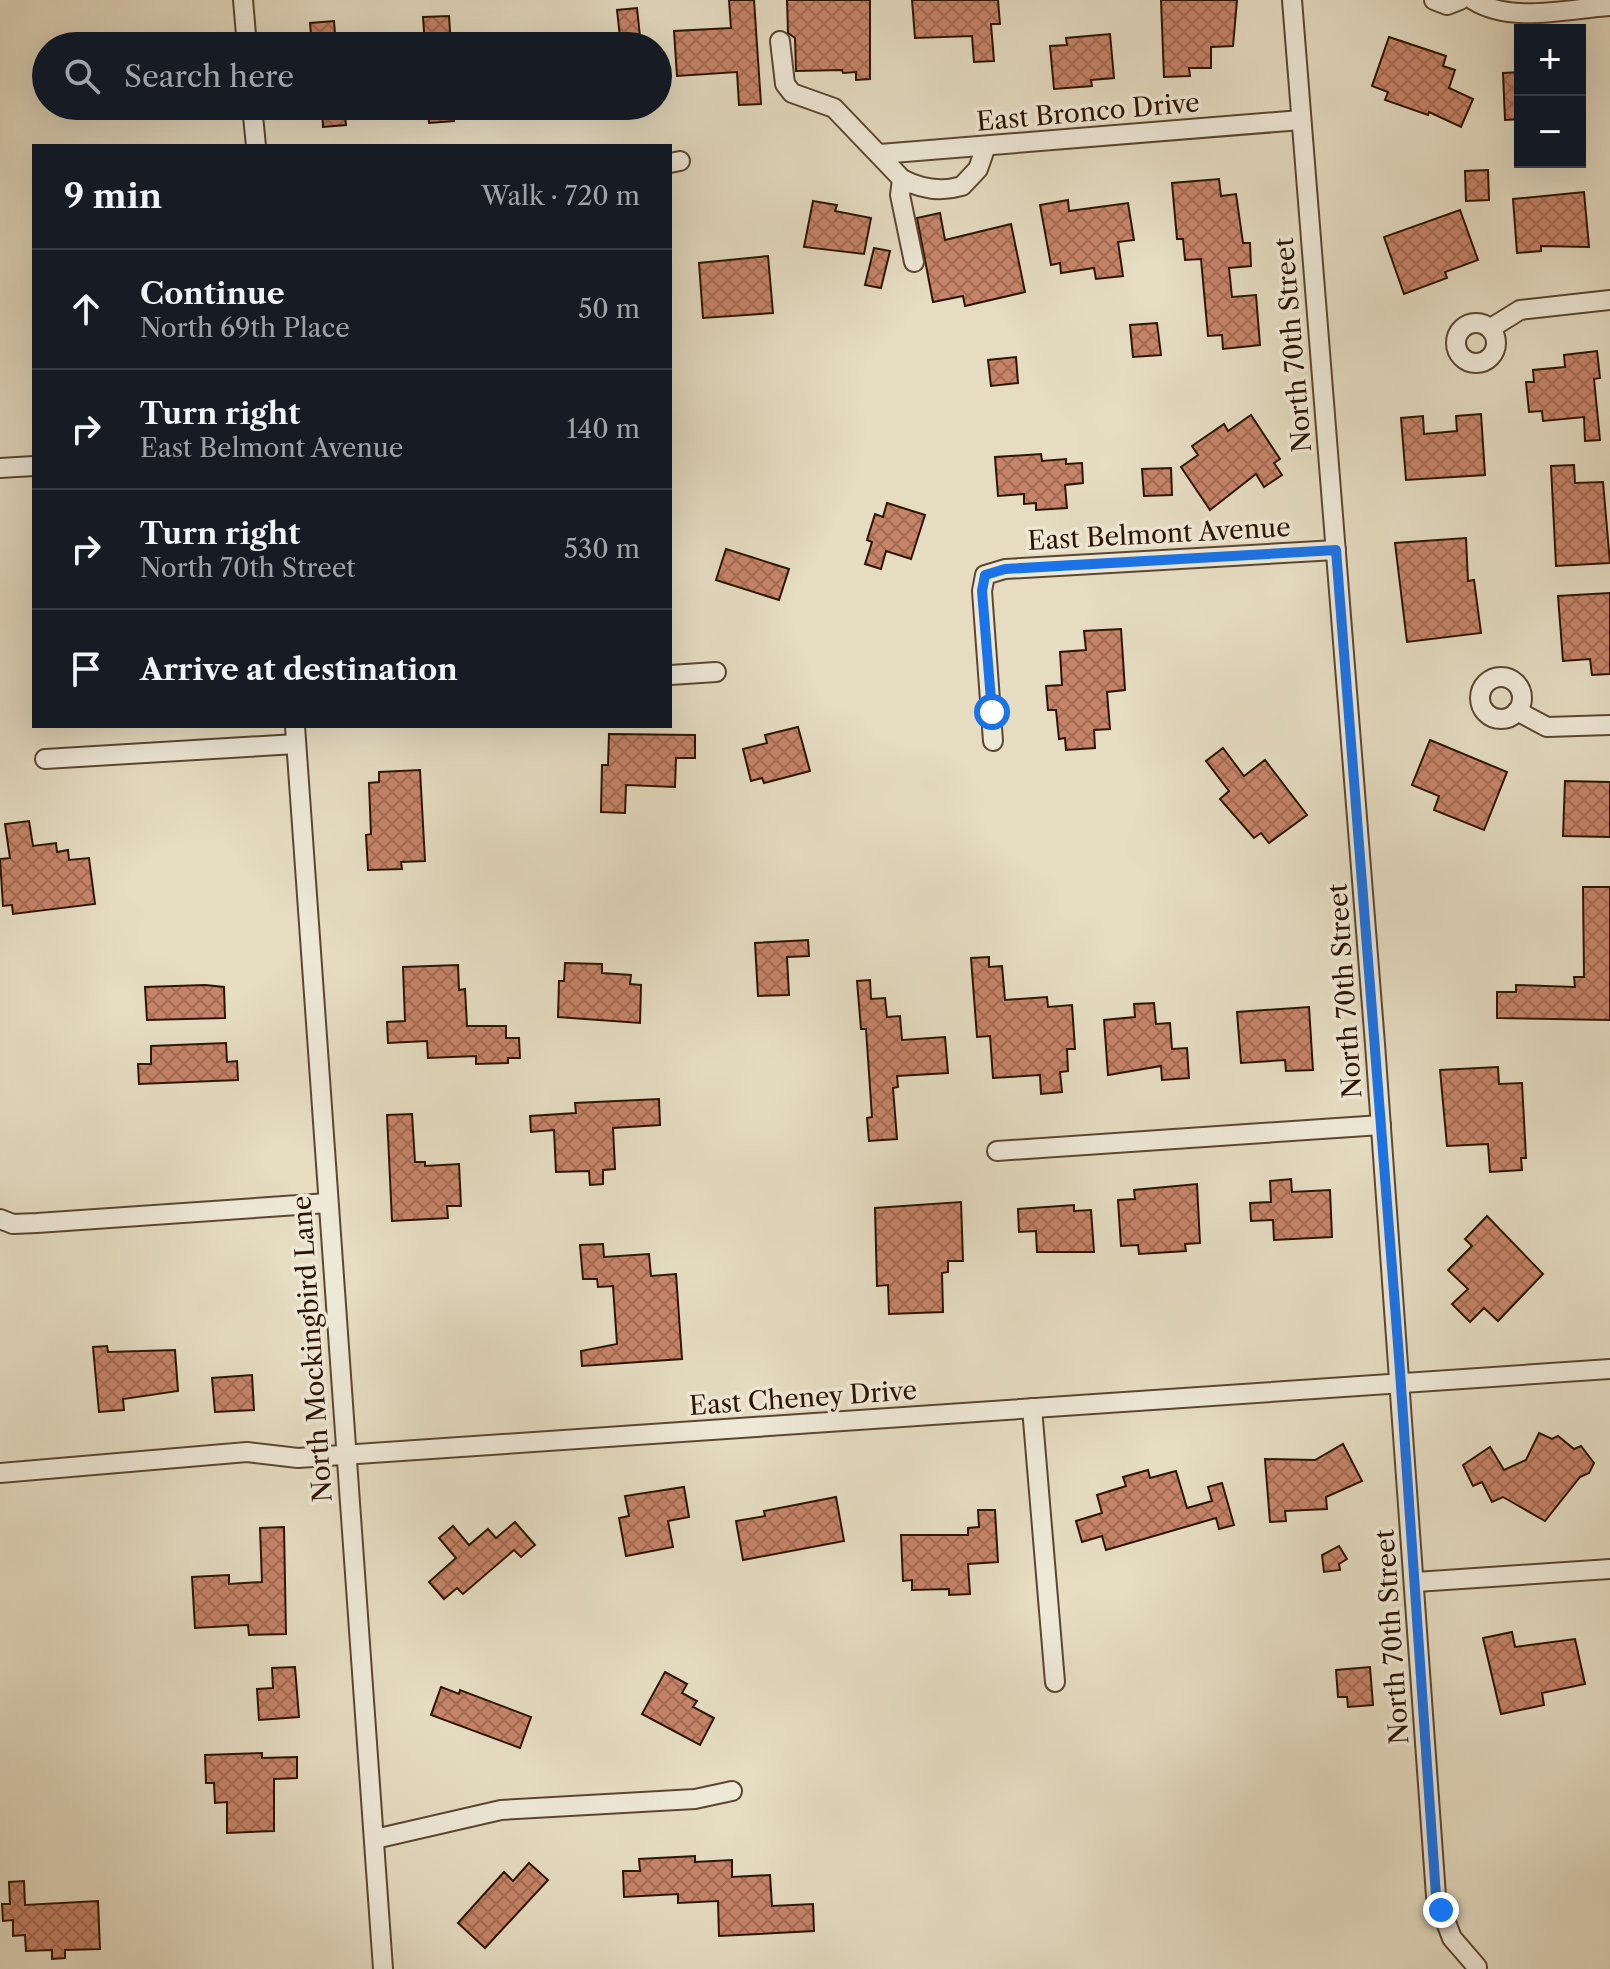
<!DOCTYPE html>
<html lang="en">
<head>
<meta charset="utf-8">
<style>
	:root { --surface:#171b24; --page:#20242c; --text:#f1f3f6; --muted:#9ea1a6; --line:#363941 }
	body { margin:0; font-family:"Libre Caslon Text",serif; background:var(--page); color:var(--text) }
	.controls { position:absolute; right:24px; top:24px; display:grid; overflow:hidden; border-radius:0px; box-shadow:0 8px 32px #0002 }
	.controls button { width:72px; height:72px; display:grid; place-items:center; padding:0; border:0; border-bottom:2px solid var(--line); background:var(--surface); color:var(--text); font:40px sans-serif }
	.stop { position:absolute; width:24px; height:24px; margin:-18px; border:6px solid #1a73e8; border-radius:50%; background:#fff }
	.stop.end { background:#1a73e8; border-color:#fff; box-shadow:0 2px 8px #0008 }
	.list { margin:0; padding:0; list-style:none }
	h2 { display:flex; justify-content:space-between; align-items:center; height:104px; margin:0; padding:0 32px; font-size:34px }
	h2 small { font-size:26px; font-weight:400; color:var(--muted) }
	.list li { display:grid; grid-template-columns:52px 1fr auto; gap:24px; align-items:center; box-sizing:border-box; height:120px; padding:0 32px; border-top:2px solid var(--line) }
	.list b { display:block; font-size:30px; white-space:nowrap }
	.list p { margin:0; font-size:26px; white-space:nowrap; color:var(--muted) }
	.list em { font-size:26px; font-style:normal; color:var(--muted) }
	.icon { flex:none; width:44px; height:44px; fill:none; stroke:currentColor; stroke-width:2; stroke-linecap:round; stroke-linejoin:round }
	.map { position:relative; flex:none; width:1610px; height:1969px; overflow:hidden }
	.search { position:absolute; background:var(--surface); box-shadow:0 8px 32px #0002; left:32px; top:32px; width:640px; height:88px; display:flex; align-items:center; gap:20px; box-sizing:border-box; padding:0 28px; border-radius:44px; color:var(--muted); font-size:30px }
	.panel { position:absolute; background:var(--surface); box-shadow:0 8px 32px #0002; left:32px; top:144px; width:640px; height:584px; border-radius:0px }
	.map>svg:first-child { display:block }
</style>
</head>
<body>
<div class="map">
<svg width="1610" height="1969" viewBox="0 0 1610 1969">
	<defs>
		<pattern id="building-cross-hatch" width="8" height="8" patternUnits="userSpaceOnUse" patternTransform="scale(2)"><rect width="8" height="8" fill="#c78469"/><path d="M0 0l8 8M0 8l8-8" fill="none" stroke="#a26b54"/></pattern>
	</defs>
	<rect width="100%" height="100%" fill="#e5dcc2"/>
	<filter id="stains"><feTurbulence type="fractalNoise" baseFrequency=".0025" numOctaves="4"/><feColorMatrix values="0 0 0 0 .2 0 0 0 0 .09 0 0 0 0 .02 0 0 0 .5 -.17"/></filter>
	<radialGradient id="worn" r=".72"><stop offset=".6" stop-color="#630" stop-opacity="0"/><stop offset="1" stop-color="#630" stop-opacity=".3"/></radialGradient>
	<g fill="url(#building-cross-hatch)" stroke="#2c1401" stroke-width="2">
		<path d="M729,0H754L761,104L739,105L737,72L677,76L674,31L731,28Z"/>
		<path d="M787,0H870V79L856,80V72L843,73L842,70L796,71L795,38L788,33Z"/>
		<path d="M912,0H998L1000,24H991L994,61L974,62L972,36L915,38Z"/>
		<path d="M1161,0H1237L1233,46L1211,47V68H1189L1190,76L1164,77Z"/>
		<path d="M637,8L641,46H621L617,10Z"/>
		<path d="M449,16L451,46H425L423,17Z"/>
		<path d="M334,21L336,46H312L310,23Z"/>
		<path d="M1110,34L1114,78L1091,80L1092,86L1054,89L1050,46L1067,45L1066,38Z"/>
		<path d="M1389,37L1446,56L1443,66L1455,70L1449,88L1473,99L1461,127L1429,112L1428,115L1385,100L1388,92L1372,86Z"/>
		<path d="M1520,72V119L1505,120L1503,73Z"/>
		<path d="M322,106H344L346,125L323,127Z"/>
		<path d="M428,106H453L454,121L429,123Z"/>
		<path d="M1488,170L1489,200L1466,201L1465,171Z"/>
		<path d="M1219,179L1221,196L1236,194L1243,243H1250L1251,266L1229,268L1232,297L1256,295L1260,345L1223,349L1222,335L1208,336L1201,259L1185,260L1183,239H1177L1172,183Z"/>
		<path d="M1584,192L1589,247L1541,246V251L1517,253L1513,199Z"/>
		<path d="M1068,200L1069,211L1128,203L1134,240L1118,242L1123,276L1096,279L1094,268L1061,273L1060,263L1051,265L1040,205Z"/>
		<path d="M813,201L837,205L835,211L871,218L864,254L804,247Z"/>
		<path d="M1460,210L1478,260L1445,272L1447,278L1404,294L1384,237Z"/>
		<path d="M940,213L945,240L1011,224L1025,292L965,306L963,296L933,302L917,218Z"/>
		<path d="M874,248L890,251L881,288L865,285Z"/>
		<path d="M768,256L773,313L703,318L699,263Z"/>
		<path d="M1157,323L1161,355L1133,357L1130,325Z"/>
		<path d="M1597,351L1600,378L1594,379L1600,440L1585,441L1584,417L1543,421L1542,411L1529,412L1526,382H1534L1533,370L1565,367L1564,355Z"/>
		<path d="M1016,357L1018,383L991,386L988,360Z"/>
		<path d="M1481,414L1485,475L1406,480L1401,418L1423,416L1424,434L1457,431L1456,416Z"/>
		<path d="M1251,415L1280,459L1274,463L1282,475L1264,487L1256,474L1210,510L1181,467L1198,455L1192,446L1224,424L1228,431Z"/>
		<path d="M1041,454L1042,461L1066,459V464L1082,463L1083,483L1065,485L1067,508L1036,510V503L1024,504V494L998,496L995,457Z"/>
		<path d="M1574,465L1575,483L1603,482L1610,563L1556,566L1551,466Z"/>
		<path d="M1171,468L1172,495L1144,496L1142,469Z"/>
		<path d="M887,503L925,515L911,559L886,551L881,569L865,564L872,542L867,540L875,514L883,517Z"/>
		<path d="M1466,538L1468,581L1474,580L1481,633L1407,642L1395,543Z"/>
		<path d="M726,549L789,569L779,600L716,580Z"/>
		<path d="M1610,593V674L1592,675L1590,659L1563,661L1558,596Z"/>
		<path d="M1121,629L1125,690L1107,692L1110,729L1094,730L1095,748L1066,750L1065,738L1059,739L1056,710H1048L1046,686L1062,685L1060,652L1086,650L1084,631Z"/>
		<path d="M798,727L810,771L764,783L762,778L751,781L743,749L767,743L765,735Z"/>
		<path d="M609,734L695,735V758H676L675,787L626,785L625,813L601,812L602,765H608Z"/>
		<path d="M1430,740L1507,772L1484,830L1434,810L1439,796L1412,785Z"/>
		<path d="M1223,748L1244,776L1265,760L1307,815L1269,843L1261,833L1254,838L1220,799L1229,791L1206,761Z"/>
		<path d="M420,770L425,861L401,862L402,869L368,870L366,835L371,834L369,783L379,782V772Z"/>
		<path d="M1565,781L1610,782V837L1563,836Z"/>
		<path d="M29,821L33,846L56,843L57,852L68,850L69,860L89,858L95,904L13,914L12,905L3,906L0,859L10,858L5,824Z"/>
		<path d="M1583,887H1610V1020L1497,1018V992H1516V985L1575,987L1574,977H1584Z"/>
		<path d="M808,940L809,956L787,957L789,995L758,996L755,943Z"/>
		<path d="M989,957V967L1002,966L1005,1000L1047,997L1048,1007L1072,1005L1075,1049H1067L1068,1071L1060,1072L1062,1092L1041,1094L1040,1075L993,1078L990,1036L977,1037L971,958Z"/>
		<path d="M565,963L602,964V973L631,975L630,984L641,985L640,1023L558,1017L559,981H564Z"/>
		<path d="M458,965L459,990L465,989L467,1026H506V1038H519L520,1058H508V1063L476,1064V1056L428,1058L427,1041L388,1043L387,1022L405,1021L403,967Z"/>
		<path d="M870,980L871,999L885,998L887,1017L900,1016L902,1040L945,1037L948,1073L897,1076L898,1087L893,1088L897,1139L869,1141L867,1118L872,1117L866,1029H861L857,981Z"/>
		<path d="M205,985L224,987L225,1018L147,1020L145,987Z"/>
		<path d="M1154,1003L1156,1024L1170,1023L1172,1049L1187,1048L1189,1078L1162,1080L1161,1066L1108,1075L1104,1020L1135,1017L1134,1004Z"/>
		<path d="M1309,1007L1313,1070L1286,1071L1285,1060L1241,1063L1237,1012Z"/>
		<path d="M226,1043L227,1062L237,1061L238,1080L139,1084L138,1064H151V1046Z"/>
		<path d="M1498,1067L1499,1084L1522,1083L1526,1158H1521L1522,1170L1490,1172L1488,1144L1447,1146L1440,1070Z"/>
		<path d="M659,1099L660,1125L613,1128L615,1169L603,1170V1184L590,1185L589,1171L556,1172L554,1130L531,1132L530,1116L576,1113L575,1103Z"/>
		<path d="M412,1114L415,1162H425V1166L459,1164L461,1206H447L448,1218L392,1221L387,1115Z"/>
		<path d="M1291,1179L1292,1192L1330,1190L1332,1237L1274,1240L1273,1220L1251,1221L1250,1203L1271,1202L1270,1181Z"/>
		<path d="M1197,1184L1200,1243L1185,1244L1186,1251L1139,1254L1138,1245L1121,1246L1118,1200L1135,1199L1134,1190Z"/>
		<path d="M961,1202L963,1261H948V1272L942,1273L943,1312L889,1314L888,1285L877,1286L875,1208Z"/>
		<path d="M1074,1205V1211L1091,1210L1094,1252H1037L1036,1231L1019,1232L1018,1209Z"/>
		<path d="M1487,1216L1543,1274L1498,1321L1484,1308L1470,1322L1452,1304L1468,1289L1448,1270L1472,1246L1465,1239Z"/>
		<path d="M603,1244L604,1257L649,1254L651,1276L676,1274L682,1359L582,1366L581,1351L617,1344L613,1286L598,1287L597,1279H583L580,1245Z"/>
		<path d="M107,1346L108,1352L175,1350L178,1391L123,1399L124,1410L99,1412L93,1347Z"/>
		<path d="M252,1375L254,1410L215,1412L212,1378Z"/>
		<path d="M1539,1433L1552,1439L1558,1436L1574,1449L1581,1446L1594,1463L1589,1473L1580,1477L1545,1521L1503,1497L1492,1502L1482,1482L1473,1486L1463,1465L1490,1447L1504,1470L1526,1460Z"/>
		<path d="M1343,1444L1362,1481L1326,1497L1327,1509L1285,1511L1286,1521L1270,1522L1265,1459L1315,1460Z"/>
		<path d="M1148,1470L1150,1478L1176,1471L1187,1508L1212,1501L1208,1487L1222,1483L1234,1525L1219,1529L1216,1518L1106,1550L1102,1536L1082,1542L1076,1521L1102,1513L1097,1495L1126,1486L1123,1477Z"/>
		<path d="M684,1487L689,1517L668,1521L673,1547L626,1556L619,1518L629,1516L625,1496Z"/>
		<path d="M836,1497L844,1541L743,1560L736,1521L765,1516L764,1511Z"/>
		<path d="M978,1510H995L998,1562L968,1564L970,1594L949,1595V1589L912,1590V1580L903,1581L901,1535H968V1528L979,1527Z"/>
		<path d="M515,1522L535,1545L521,1557L514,1550L463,1594L457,1588L444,1599L429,1582L456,1558L439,1538L453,1526L469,1545L488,1529L496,1538Z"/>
		<path d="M284,1527L286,1634L249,1635L248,1625L195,1628L192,1577L229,1575V1584L262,1582L260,1528Z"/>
		<path d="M1339,1546L1347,1559L1339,1564L1340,1570L1324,1572L1322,1555Z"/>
		<path d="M1512,1632L1515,1647L1575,1639L1585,1684L1542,1693L1544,1705L1501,1714L1483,1638Z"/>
		<path d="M295,1667L299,1717L259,1720L257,1689L273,1688L272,1668Z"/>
		<path d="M1370,1667L1373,1705L1348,1707L1347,1697H1338L1336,1670Z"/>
		<path d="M665,1672L687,1684L682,1693L697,1701L693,1707L714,1718L700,1745L642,1714Z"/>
		<path d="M441,1687L459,1694L460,1690L531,1717L520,1748L431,1715Z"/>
		<path d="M262,1753V1758L297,1757V1778L274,1779V1831L227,1833V1802L215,1803L214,1783H206L205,1755Z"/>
		<path d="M695,1856V1862L732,1860V1877L770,1875L772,1906L813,1904L814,1931L719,1936L718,1901L678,1903V1894L624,1897L623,1871H640L639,1859Z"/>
		<path d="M529,1863L548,1880L485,1948L458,1923L504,1872L513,1881Z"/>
		<path d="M24,1881L25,1905L98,1901L100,1949L65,1950V1958L52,1959V1950L26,1951L25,1935L13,1936V1920L3,1921L2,1904H10L9,1882Z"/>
	</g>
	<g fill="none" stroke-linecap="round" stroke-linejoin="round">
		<defs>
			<g id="minor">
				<path d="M243,0L247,46"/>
				<path d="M1292,0L1375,1044L1436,1896L1452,1938L1477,1967"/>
				<path d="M1434,0L1447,5L1460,0"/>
				<path d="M1473,0C1511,24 1567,9 1610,6"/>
				<path d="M780,41L785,84L792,93L834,108L902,179C921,189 942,192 962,186L978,169L986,146"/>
				<path d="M252,106L256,146"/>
				<path d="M880,154L1301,120"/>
				<path d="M670,163L680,161"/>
				<path d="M902,179L900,195L914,262"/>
				<circle cx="1476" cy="343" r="20"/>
				<path d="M1491,328L1520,310L1610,300"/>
				<path d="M0,468L34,466"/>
				<path d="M670,675L716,672"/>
				<circle cx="1501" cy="698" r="21"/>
				<path d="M1517,711L1547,727L1610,725"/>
				<path d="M295,726L383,1969"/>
				<path d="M993,741L982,591L985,575L1005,569L1336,550"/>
				<path d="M45,759L296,744"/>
				<path d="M997,1151L1381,1125"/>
				<path d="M0,1219L13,1224L37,1223L328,1203"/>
				<path d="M1032,1408L1055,1682"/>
				<path d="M0,1473L247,1452L298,1458L1610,1369"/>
				<path d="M1416,1582L1610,1569"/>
				<path d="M375,1839L501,1810L695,1799L732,1791"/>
			</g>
		</defs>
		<use href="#minor" stroke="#5a4631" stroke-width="22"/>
		<use href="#minor" stroke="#eee8d7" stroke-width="18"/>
	</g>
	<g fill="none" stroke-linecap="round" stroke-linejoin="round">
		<path stroke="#1a73e8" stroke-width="10" d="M992,712L982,591L985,575L1005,569L1336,550L1399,1357L1436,1896L1441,1910"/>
	</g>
	<g text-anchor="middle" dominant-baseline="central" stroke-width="7" stroke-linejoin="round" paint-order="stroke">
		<g font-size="26" fill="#2c1401" stroke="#eee8d7">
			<text transform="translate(1088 112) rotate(-5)">East Bronco Drive</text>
			<text transform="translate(1293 345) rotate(-95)">North 70th Street</text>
			<text transform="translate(1159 534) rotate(-3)">East Belmont Avenue</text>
			<text transform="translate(1345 991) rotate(-94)">North 70th Street</text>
			<text transform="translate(312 1349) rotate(-94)">North Mockingbird Lane</text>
			<text transform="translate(803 1398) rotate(-4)">East Cheney Drive</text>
			<text transform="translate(1392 1637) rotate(-94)">North 70th Street</text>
		</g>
	</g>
	<rect width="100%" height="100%" filter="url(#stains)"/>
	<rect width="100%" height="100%" fill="url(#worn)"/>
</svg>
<div class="controls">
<button>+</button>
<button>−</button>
</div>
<div class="stop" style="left:992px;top:712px"></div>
<div class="stop end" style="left:1441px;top:1910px"></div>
<div class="search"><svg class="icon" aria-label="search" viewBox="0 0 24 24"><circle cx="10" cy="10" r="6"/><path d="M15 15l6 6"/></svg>Search here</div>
<section class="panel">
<h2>9 min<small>Walk · 720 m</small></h2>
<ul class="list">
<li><svg class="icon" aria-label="ahead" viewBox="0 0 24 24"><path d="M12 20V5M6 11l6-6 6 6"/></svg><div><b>Continue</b><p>North 69th Place</p></div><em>50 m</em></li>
<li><svg class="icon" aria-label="right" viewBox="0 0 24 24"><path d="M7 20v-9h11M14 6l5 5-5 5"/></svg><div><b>Turn right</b><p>East Belmont Avenue</p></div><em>140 m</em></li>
<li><svg class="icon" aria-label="right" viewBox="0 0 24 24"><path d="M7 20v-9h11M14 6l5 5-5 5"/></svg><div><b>Turn right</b><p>North 70th Street</p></div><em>530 m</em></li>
<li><svg class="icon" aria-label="arrive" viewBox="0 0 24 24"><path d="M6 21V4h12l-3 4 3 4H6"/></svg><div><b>Arrive at destination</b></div></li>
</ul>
</section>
</div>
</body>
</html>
